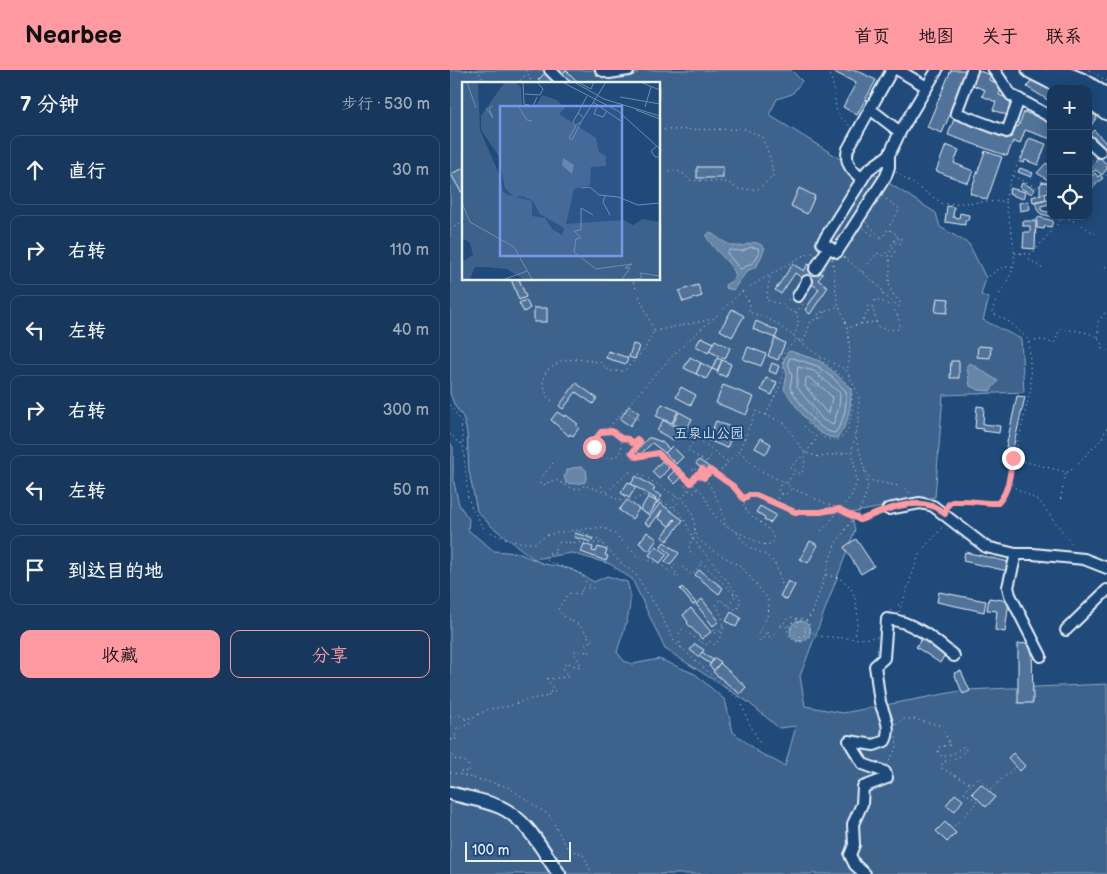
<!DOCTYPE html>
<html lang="zh">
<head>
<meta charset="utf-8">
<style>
	:root { --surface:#17385c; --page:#244365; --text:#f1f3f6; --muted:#9eacbb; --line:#365272; --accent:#ff9aa2 }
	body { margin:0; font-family:"Balsamiq Sans","LXGW WenKai TC",sans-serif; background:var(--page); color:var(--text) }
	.controls { position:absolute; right:15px; top:15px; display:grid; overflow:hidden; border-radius:10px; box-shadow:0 2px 12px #0003 }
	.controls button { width:45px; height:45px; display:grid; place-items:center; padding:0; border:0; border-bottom:1px solid var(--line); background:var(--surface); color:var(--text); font:25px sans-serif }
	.scale { position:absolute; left:15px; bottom:12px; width:106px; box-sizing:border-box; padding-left:5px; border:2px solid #e8f1f8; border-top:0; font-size:14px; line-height:18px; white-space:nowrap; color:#e8f1f8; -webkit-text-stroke:4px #1f4a7a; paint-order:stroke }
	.stop { position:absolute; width:15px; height:15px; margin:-11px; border:4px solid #ff9aa2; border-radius:50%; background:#fff }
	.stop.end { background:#ff9aa2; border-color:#fff; box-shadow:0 1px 5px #0008 }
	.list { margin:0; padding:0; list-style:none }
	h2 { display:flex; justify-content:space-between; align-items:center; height:65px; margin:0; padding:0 20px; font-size:21px }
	h2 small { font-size:16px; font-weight:400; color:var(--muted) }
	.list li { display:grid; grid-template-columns:32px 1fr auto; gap:15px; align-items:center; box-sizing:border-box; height:70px; margin:0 10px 10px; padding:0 10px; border:1px solid var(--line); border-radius:10px }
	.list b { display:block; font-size:19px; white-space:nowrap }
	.list em { font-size:16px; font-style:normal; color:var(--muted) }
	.actions { display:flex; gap:10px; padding:15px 20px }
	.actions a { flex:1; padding:11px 0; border:1px solid var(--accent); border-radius:10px; text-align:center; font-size:18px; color:var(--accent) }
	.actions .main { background:var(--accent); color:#111 }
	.icon { flex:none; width:28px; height:28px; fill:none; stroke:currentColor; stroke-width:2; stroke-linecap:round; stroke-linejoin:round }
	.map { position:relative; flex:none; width:657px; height:804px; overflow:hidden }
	header { display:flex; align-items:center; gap:30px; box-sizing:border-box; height:70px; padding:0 25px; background:var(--accent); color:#111 }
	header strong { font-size:24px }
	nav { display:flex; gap:28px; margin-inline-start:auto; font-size:18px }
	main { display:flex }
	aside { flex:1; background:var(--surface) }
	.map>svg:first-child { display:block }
</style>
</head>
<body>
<header>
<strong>Nearbee</strong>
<nav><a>首页</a><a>地图</a><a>关于</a><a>联系</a></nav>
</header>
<main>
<aside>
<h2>7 分钟<small>步行 · 530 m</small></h2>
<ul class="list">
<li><svg class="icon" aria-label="ahead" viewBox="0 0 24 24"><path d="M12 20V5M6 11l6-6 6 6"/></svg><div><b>直行</b></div><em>30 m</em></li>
<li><svg class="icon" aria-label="right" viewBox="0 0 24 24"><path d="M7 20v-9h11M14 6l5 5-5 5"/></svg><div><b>右转</b></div><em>110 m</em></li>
<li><svg class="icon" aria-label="left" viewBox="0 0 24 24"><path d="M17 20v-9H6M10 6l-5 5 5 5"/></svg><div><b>左转</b></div><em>40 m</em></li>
<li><svg class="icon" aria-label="right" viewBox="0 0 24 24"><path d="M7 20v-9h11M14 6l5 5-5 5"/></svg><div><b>右转</b></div><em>300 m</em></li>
<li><svg class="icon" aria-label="left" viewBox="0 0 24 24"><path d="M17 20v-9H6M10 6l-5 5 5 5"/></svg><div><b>左转</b></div><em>50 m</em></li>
<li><svg class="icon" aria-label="arrive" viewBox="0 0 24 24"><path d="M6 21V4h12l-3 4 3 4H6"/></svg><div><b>到达目的地</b></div></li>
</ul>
<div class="actions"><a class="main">收藏</a><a>分享</a></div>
</aside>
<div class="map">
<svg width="657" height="804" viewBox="0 0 657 804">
	<rect width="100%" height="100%" fill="#1f4a7a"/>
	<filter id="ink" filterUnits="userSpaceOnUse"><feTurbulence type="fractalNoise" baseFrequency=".02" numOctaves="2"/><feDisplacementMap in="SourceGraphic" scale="10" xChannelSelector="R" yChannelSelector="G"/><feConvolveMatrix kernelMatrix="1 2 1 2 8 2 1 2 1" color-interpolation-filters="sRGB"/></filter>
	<g filter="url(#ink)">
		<path fill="#3c628c" stroke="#92aac2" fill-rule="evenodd" d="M0,0H145L158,8L187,3L190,0H341L352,11L342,24L327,29L319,45L389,88L418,100L486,143L490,157L519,174L536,208L531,225L539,228L533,250L571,269L574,322L493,325L485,427L401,443L405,460L350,606L355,636L393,643L515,620L657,614V804H0V372L3,378V408L9,435L19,449L18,460L44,481L68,483L94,494L121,499L144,512L157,506L177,512C186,534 173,561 167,582L174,591L183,594L209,589L245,604L275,630L283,662L308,682L335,696L346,656L329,658L298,632L215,579L182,509L160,494L121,483L84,489L40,455L27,441L19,401L17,363L13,347L5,336L0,323ZM14,14H209V209H14Z"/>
		<g fill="#6685a7" stroke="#9ab0c7">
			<path d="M260,162C267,167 276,175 285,176C299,178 302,166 315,178L307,196L297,201L283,220L276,218L275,215L282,211L286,205C279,190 264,181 256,166Z"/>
			<path d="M340,281L370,291L387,305L401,319C401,337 399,354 387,368C365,369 345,334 334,319L337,305L333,292L338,282Z"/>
			<path d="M520,293L548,311L540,321L529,320L520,316L517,297V295Z"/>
			<path d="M132,397L136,400L137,405L135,412L126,414L116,413L114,406L117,404V400L122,398Z"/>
			<circle cx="350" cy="561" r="10"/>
		</g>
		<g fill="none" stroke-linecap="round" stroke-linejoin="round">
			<g stroke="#b4c6d8" stroke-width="1">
				<path d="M301,177L308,178L309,183L304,192L291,199L289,198L277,183L279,180L292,181Z"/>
				<path d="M340,288H343L367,296L383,308L396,321C397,335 394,352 385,363C367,362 349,331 340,318L342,306L338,293Z"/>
				<path d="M348,297L364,301L390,323L389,337L383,355L373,350L347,317Z"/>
				<path d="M358,307L374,319L382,327L379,343L376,342L355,316L356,309Z"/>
			</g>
		</g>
		<g fill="#517399" stroke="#e8f1f8">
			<path d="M116,0L127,11L125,14H117L110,6Z"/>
			<path d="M385,0H406L426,10L407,45L393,37L406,13L384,2Z"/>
			<path d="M501,0H519L492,63L477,57Z"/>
			<path d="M526,0L541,5L539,10L552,16L549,25L564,31L559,46L543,40L546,32L532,26L535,20L520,14Z"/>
			<path d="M96,2L108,14H93L88,10Z"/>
			<path d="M584,7L601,19V32L577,17Z"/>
			<path d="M638,41L647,47L640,57L638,56Z"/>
			<path d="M574,42L601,52V69L575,60L570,74L563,71L557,86L498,65L504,49L557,69L562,55L568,57Z"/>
			<path d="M644,60L657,74V83L640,64Z"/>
			<path d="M579,68L596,74L588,95L575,90L574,93L570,92Z"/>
			<path d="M496,75L509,80L504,93L523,101L518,113L486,101Z"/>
			<path d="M535,81L552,87L537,130L520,123Z"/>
			<path d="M649,87L657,94V99L652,105L646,100L640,104L638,98Z"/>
			<path d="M596,93L601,97L597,102L601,105V112L587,103Z"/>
			<rect x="247" y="97" width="26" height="11"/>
			<path d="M14,98V120L11,122L1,104Z"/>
			<path d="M570,98L583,103L581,107L568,102Z"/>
			<path d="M645,103L648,107L650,105L653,108L642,118L638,115V105L641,107Z"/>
			<path d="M592,112L598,113V123L590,125V116Z"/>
			<path d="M572,113L585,119L582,124L570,118Z"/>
			<path d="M349,118L365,126L357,144L341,136Z"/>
			<path d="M560,118L575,122L573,129L559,124Z"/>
			<path d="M595,123L596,129L583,132L582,127Z"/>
			<path d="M598,129L600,134L591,136V140L596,142L601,141V146H606V148L591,144L588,141L585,132Z"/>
			<path d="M578,131L580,139L570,141L569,133Z"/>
			<path d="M497,136L504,137L503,147L509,148L510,143L519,145L518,150H515V155L495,152Z"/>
			<path d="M589,147L603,151L601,157L595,156L594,159L587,158V149Z"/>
			<path d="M573,151H586L585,179L573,178L574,162H580V156H573Z"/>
			<path d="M343,194L354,201L358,194L373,204L368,210L378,217L360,244L355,240L369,219L345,203L331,224L325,220Z"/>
			<path d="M61,209H69L76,227L69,230Z"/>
			<path d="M248,215L252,226L233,232L229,221Z"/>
			<path d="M487,228L499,229L497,243L485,242Z"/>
			<path d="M76,230L80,238L74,242L69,233Z"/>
			<rect x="84" y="238" width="13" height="14"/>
			<path d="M282,239L294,246L282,267L270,260Z"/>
			<path d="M306,251L328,261L325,268L303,259Z"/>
			<path d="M251,267L264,273L258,283L246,276Z"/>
			<path d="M325,268L335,273L328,290L318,286Z"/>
			<path d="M265,270L280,278L275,289L259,281Z"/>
			<path d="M183,274L189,276L185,289L179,287Z"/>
			<path d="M528,276L541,277L540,288L527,287Z"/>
			<path d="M298,277L316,284L311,296L293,289Z"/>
			<path d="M158,281L178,288L176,294L156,288Z"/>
			<path d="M240,287L251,293L246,304L234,298Z"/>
			<path d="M267,288L272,290L267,301L262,299Z"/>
			<path d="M272,290L281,294L276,307L267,303Z"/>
			<path d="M501,291H509V308H500Z"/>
			<path d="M251,293L262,299L256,309L246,304Z"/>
			<path d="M322,293L329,296L326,304L319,301Z"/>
			<path d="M316,308L327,312L322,325L311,320Z"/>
			<path d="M126,313L147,328L143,334L126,322L113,339L109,336Z"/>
			<path d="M273,315L304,327L296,345L266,333Z"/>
			<path d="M231,317L246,325L241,335L226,327Z"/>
			<path d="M567,326L575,327L563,378L556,377Z"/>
			<path d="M212,334L228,341L222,353L206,346Z"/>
			<path d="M179,336L189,343L180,356L170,349Z"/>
			<path d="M527,336L534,337L533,354L550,356L549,363L533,361V359L525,358Z"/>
			<path d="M107,342L115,347L116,345L128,354L126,356L129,358L123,366L120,364L119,366L101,350Z"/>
			<path d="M229,342L242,349L236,360L223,354Z"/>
			<path d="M213,350L229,359L223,370L207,361Z"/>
			<path d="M266,351L285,359L277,378L258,370Z"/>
			<path d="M198,368H201L212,372L219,379L215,383L202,373L190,385L186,381Z"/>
			<path d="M311,368L321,374L316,384L305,378Z"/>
			<path d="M222,376L233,387L226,394L215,383Z"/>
			<path d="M249,390L259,397L256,401L246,394Z"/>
			<path d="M212,391L219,398L209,409L202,402Z"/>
			<path d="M228,397L235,404L225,414L218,407Z"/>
			<path d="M186,406L205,418L203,421L212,426L208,433L205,430L206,429L181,414Z"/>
			<path d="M178,412L186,417L179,428L171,423Z"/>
			<path d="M198,427L207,432L199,445L190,440Z"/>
			<path d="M177,430L189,439L182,449L169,440Z"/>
			<path d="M210,433L233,450L217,471L212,467L225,450L224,449L219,456L208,448L212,440L200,456L195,453Z"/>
			<path d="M310,436L326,445L320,453L314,450L315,447L306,442Z"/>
			<path d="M197,462L207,469L199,481L189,473Z"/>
			<path d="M125,463L135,466L143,469L141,472L124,467Z"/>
			<path d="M406,469L424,496L411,504L394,477Z"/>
			<path d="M360,471L368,475L358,493L350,489Z"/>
			<path d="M214,472L229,483L220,495L215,491L221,484L211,476Z"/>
			<path d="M134,474L143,477L142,481L146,482L148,477L157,480L155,485L158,486L156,491L131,482Z"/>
			<path d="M206,476L217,484L210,493L199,485Z"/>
			<path d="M515,482L559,492L557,501L513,491Z"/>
			<path d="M249,500L273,518L269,524L245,505Z"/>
			<path d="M338,511L345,515L337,530L330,526Z"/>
			<path d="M232,517L246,533L243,535L230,519Z"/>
			<path d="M489,522L536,531L534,542L487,532Z"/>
			<path d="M539,528L559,531L555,562L545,560L547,541L537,540Z"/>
			<path d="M252,529L269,551L263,556L246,534Z"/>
			<path d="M241,538L261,562L252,569L237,553L238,552L233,545Z"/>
			<path d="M281,542L291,548L286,557L276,551Z"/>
			<path d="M472,568L496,583L490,593L466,577Z"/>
			<path d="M582,573L583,633H568V574Z"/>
			<path d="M245,574L254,580L249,587L240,580Z"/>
			<path d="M252,582L263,590L260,594L249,586Z"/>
			<path d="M265,588L271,592L265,601L259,596Z"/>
			<path d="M270,593L296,617L290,624L263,602Z"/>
			<path d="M511,601L520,621L513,624L504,603Z"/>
			<path d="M563,683L575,696L570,701L558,688Z"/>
			<path d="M531,714L545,727L536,737L522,723Z"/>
			<path d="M505,724L513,730L505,741L496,735Z"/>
			<path d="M495,752L506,763L497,772L486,761Z"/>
		</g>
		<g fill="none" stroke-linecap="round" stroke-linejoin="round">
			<defs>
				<g id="minor">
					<path d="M100,0L114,14"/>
					<path d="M151,0L159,3L179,0"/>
					<path d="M442,0L420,39L450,62"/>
					<path d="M448,0L477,17"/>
					<path d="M522,0L506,43L557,62L569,29"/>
					<path d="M544,0L561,25L601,47"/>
					<path d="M638,71L650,82"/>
					<path d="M439,85V97L436,106L387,182L372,173L418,100Z"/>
					<path d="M439,85L450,62L487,0"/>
					<path d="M412,109C402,101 394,93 398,79L420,39"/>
					<path d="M365,199L379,177"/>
					<path d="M348,226L357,211"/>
					<path d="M438,439L470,433L483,436L536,477L566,484H583L634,489L657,498"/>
					<path d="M566,484L558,517L560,525L591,586"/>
					<path d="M616,560L657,520"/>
					<path d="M415,804L405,795L400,785L404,775L403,754L412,734L413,717L437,708L435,702L413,694L399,671L424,675L435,671C442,658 434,645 430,632C428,620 427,608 425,596L434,588L437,549C463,551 485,570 504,586"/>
				</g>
				<path id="major" d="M0,723C16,728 34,730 50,737C77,749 93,781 109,804"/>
				<g id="highway">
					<path d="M580,0L617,19"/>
					<path d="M604,0L634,12L657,27"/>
					<path d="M638,29L657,42"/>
				</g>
			</defs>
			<use href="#minor" stroke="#e8f1f8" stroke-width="14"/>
			<use href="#major" stroke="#e8f1f8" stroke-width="16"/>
			<use href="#highway" stroke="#e8f1f8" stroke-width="19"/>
			<g stroke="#e8f1f8" stroke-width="1" stroke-dasharray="1 4" stroke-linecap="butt">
				<path d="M16,0H27L37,14"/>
				<path d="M76,0L80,8L81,14"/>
				<path d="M379,0L384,19L386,39L390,47L400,56"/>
				<path d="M639,0L657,11"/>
				<path d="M67,14L77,3"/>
				<path d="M209,60L295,59L312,67L321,90L323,107L308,119L290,120L277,112L239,110C232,98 221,101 209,102"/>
				<path d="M638,94L645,88"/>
				<path d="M446,102L493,134L555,131C558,150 569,182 562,201C556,216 545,227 542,243L561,253L579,270L581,318L559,409L564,417L589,431L626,479"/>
				<path d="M563,106L588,118L592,110L601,116"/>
				<path d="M638,123L657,104"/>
				<path d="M432,126L450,139L438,158"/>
				<path d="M555,130L560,112L574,79"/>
				<path d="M614,147L632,155L645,164"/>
				<path d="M416,152L431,167"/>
				<path d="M0,159L14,152"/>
				<path d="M565,183L582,184L614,146"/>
				<path d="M571,183L594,200"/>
				<path d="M394,187L431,218L433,224L428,230L420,232L417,238L418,242L410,254L397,258"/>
				<path d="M382,189C385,202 384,215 387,228C388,236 392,242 395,250C399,266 402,283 397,300"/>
				<path d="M440,191L452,170L450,167"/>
				<path d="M655,196L657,198"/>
				<path d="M412,202L427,183L434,186L448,165L438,159L432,168H427L413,158"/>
				<path d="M539,206L550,198L563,196"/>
				<path d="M292,222L300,233L299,242L323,251L343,266"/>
				<path d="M433,224L449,237L450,232C430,212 445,206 438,186L449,167"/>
				<path d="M335,234L340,227"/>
				<path d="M374,242L375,246L374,248H369L368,246L369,242H374L388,236"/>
				<path d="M346,243L353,234L352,233"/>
				<path d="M426,252L428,257L437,260L448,259L450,255C448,242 441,234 428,230"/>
				<path d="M411,254L426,252L422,233"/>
				<path d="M204,261L263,249L291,222L352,186L365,182"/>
				<path d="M648,267V252L657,240"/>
				<path d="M580,270H594L602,273L605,272L610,259C624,261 652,260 652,279L657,280"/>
				<path d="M106,333L98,328L93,313L96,301L111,291L125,289L150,292L159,301H174L195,279L204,261L182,209"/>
				<path d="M0,335L11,351L18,427L22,439L28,447L31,456L44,464L62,471L76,473H86L95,466L105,463L153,457L165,464L187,486L202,491L214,497L227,508L229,506L222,498L227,493L242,505L252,493"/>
				<path d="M175,341L189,349"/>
				<path d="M316,345C320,334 328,323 331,312C338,292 324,287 347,270L354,271L361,251L369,248"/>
				<path d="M359,354L374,368L387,371L397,362L402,340V319L390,305L374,292"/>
				<path d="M157,360C171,361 176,373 168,385C158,391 149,388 144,377C144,368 148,363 157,360C190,322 222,282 262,250"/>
				<path d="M405,364L414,398L422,411L454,417L461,425"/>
				<path d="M0,365L2,364L5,370L12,374"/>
				<path d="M172,368L178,369L183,373L187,369L191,372L183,382"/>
				<path d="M178,382L182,383L186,387L208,383L253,423L264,445L276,456L311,474C317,475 321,475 324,471C323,451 290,450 294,427L299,425H306L345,442H370L389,439L401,427L407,411L402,381L409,349V325L396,300L371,287L343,267C348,258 350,252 346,243L338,240L334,235L316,230L320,206"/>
				<path d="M356,383L367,368L354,356L367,346L361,341L364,336L361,333L367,327L359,320L363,314L367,317L373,310L369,307L372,302L368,299L374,292L371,288"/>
				<path d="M564,389L616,402L610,432"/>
				<path d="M256,392L237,380L247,368L278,392"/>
				<path d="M103,393L89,411L90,414L97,415L98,412L106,410C115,414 122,421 133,418L134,415L156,423"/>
				<path d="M252,399L263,383"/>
				<path d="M250,402L243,398L242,399L254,408L255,407L250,402L252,399L258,404L260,400L283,416L293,428"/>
				<path d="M617,402H619L651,370L657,358"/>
				<path d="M268,404L288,381"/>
				<path d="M255,408C264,422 273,438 275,454"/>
				<path d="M242,412L247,405"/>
				<path d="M337,413L345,401L340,398L355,383L354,399L351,404L345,401"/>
				<path d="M151,416L157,423L170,431L174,428L184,430L195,425C226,438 230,436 243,469C247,455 243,437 231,429"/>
				<path d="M239,420L244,423L247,418"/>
				<path d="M157,422L179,402L192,405L231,429L238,420L235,416L238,412"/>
				<path d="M332,424L335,425L341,419"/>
				<path d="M326,433L331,424L328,421L331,412"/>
				<path d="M224,437L228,433L223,430L226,426"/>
				<path d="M497,437C506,427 534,434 548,433L555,426L559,409"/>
				<path d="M389,439L341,418L337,414L308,399L289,381L306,341L334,353L355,383L370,387L401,382"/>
				<path d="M245,459L247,468L260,479L292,497L317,528C323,543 312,555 306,568L311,571L317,561L320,564L319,568L322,569L326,561L340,547L349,549L351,551V555"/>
				<path d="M129,461L152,472"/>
				<path d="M371,461L383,448L389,439L410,451L429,442"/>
				<path d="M287,463C291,468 295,474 301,478C308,482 315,483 321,489C331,500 328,512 336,520"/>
				<path d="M376,505C384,506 393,509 398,515C409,527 409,552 405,566"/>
				<path d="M278,535L285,526"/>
				<path d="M440,541L451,533"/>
				<path d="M449,542L470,482L488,463L493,455"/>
				<path d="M356,551L363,542L385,474L401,452L407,446L414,430L418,416L414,398"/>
				<path d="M342,552L347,556"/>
				<path d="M331,555L344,559"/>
				<path d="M355,558L359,555"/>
				<path d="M263,561L266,558L267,560L265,563L269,562L274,554"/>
				<path d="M355,561L361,562L360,566C358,569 355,572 350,572C346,572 342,570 340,567C329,552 360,538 361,562L367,566L411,569L428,567"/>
				<path d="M354,565L358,568"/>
				<path d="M341,568L345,564"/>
				<path d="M350,572V566"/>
				<path d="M231,578L228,565L232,559L256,575L259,571L265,575C276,560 276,552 266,536L270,529L278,536L287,540L291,530L287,523L243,469L240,473L239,480L285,525"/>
				<path d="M0,647L10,645L14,648H21L39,639L60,636L75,630L99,626L98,622H104L105,621L97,609L118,607L113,598L114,595L118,593L128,597L131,596L127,587L121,581L140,582L135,574L136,572L143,571L139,567L136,566L138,565C135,562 132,558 129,555C121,550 112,547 108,539L118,524L122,523L132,524L131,518H143L136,512L132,504C127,502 103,493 99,492L96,489L99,483H109L105,480L106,473C121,471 137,474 152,473L170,492L186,505L209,541L224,571L291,632L298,651L310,673"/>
				<path d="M446,655L453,649H464L492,656L500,675L489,677L488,682L493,687L504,683L514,676L516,680L509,687L493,692L491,698L521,714L527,707L541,719L564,698"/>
				<path d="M0,670L6,669L7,667L5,665L7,662L5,660L7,658L14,657L20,653L15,649"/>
				<path d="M0,674L2,677L0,678"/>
				<path d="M0,681L4,689L16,692L19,697V702L12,701L9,704"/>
				<path d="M437,695L447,677L446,666"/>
				<path d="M0,702L58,717L100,746L116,776L122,781L130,783L134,786L142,804"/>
				<path d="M504,756L528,732L514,722L521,714"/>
			</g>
			<use href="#minor" stroke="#1f4a7a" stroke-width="10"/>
			<use href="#major" stroke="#1f4a7a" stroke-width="12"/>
			<use href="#highway" stroke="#1f4a7a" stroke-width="15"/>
		</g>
	</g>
	<g fill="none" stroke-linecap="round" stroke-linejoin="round" filter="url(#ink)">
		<path stroke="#ff9aa2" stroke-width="6" d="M144,377V371L151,362L162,361L171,368L178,369L182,373L187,369L190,372L182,383L186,387L208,383L241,413L247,404L254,408L255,407L250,402L252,399L258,404L260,400L283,416L294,429L299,425H306L345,442H370L389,439L410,450C430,442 460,428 482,436C487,437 491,441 495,444C496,440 496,436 500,433C507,428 537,434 548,433C560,420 559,405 563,388"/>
	</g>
	<g text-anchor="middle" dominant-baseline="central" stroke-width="4" stroke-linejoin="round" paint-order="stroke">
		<g font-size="14" fill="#d7e3ed" stroke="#1f4a7a">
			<text x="259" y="363">五泉山公园</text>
		</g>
	</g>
	<g transform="translate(12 12)">
		<rect width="198" height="198" fill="#1f4a7a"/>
		<path d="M0,0H16L18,48L38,94L41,110L46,113L51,114L43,106L36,73L19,48V34L42,1L52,0L59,5L60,23L67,25L75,22L80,13L95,18L103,26L97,32L134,56L137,70L144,74V84L129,85L128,103L112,107L104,142L162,138L171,143L181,137L197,140V197H61L45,187L22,185H13L8,197H0V180L11,173L8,161L0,156V143L3,140L0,137ZM60,114L71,119L78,132L102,146L100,153L90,147L83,136L70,134V119L54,115Z" fill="#3c628c" fill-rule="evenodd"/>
		<path d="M101,76L112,83L110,92L100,83Z" fill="#6685a7"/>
		<path fill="none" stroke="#6f8dac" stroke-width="1" d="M5,0L14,26M61,0L62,22L71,24L75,15M100,0L156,29L198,67M112,0L142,17L198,34M116,0L129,7L132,0M178,0L198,8M63,12L78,13L81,7L75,0M158,15L198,22M131,20L159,39M136,22L132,32L141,35L144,30M56,24L65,38L70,39M183,25L189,5M24,26L31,36L27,26L31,24M174,28L198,37M121,35L116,31L125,14M119,40L144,0M119,40L110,58L107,56L115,42ZM114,44L111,40L116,31M195,64L189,69L193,75H198M119,106L128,105L137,113L156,115L176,123L198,121M143,114L141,120L148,133M0,121L8,140L52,165L70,197M131,133L119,126V148L112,149L119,156L114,157L112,170L134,187L170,182L163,186H168L160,197M43,197L65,189M173,197L180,196L178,191L198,194"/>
		<path fill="#7897e6" fill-opacity="0.15" stroke="#7897e6" stroke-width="2.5" d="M38,24H160V174H38Z"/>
		<rect width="198" height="198" fill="none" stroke="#e8f1f8" stroke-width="2.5"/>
	</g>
</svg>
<div class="controls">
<button>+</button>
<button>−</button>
<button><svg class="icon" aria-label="locate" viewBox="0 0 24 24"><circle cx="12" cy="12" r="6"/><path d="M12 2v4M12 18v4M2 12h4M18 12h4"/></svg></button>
</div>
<div class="scale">100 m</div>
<div class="stop" style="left:144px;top:377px"></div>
<div class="stop end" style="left:563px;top:388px"></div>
</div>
</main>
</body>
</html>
